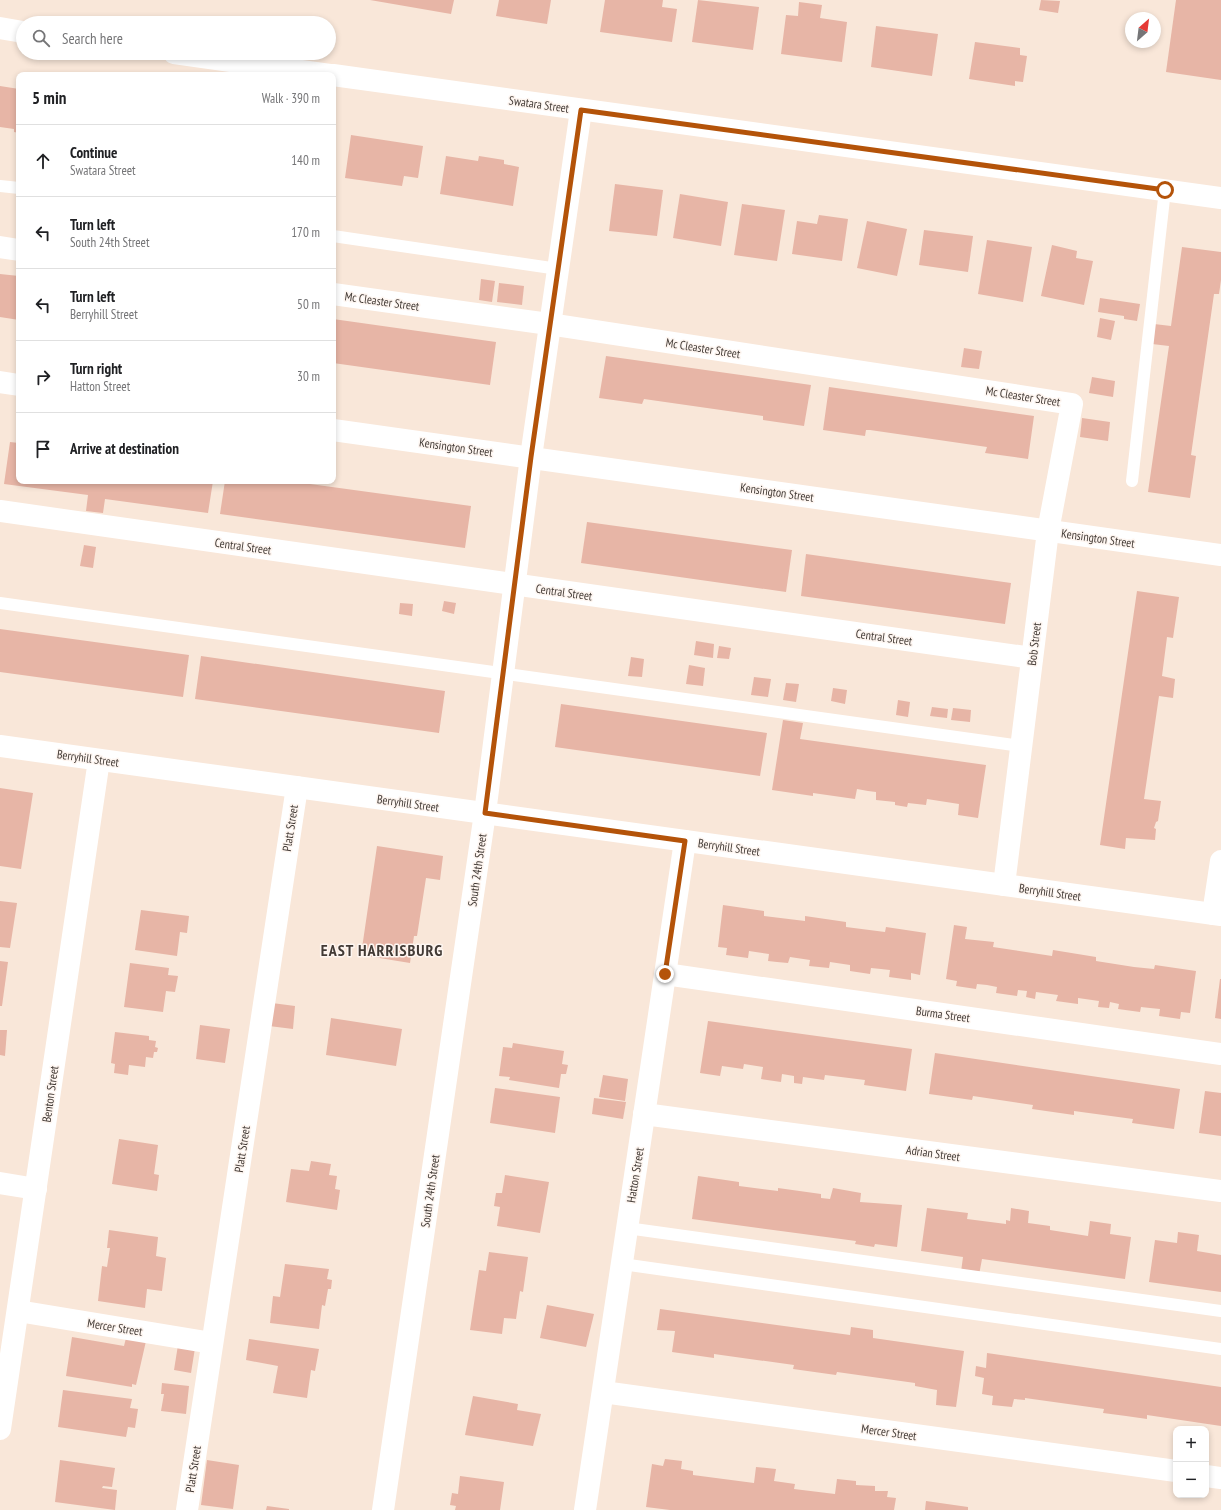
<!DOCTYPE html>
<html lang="en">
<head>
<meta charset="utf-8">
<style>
	:root { --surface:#fff; --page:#f2f2f2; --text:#202124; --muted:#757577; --line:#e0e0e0 }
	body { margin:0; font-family:"PT Sans Narrow",sans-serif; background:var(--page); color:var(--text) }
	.controls { position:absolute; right:12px; bottom:12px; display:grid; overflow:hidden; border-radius:8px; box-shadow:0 2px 6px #0003 }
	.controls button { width:36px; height:36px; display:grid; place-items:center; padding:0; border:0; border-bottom:1px solid var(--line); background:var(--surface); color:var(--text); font:20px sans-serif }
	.compass { position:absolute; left:1125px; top:12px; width:36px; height:36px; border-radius:50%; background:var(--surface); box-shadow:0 2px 6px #0003; rotate:28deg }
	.stop { position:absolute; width:12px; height:12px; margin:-9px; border:3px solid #b45309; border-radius:50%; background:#fff }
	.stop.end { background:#b45309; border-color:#fff; box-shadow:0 1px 4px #0008 }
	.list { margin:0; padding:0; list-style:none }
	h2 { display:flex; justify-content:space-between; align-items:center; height:52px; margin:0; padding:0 16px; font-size:17px }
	h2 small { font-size:13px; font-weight:400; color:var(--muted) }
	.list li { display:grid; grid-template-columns:26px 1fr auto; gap:12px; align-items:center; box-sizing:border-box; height:72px; padding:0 16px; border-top:1px solid var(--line) }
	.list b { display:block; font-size:15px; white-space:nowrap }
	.list p { margin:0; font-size:13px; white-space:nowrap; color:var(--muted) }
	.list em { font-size:13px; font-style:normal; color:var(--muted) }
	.icon { flex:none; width:22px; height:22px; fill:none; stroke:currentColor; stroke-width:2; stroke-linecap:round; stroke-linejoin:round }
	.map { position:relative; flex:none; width:1221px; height:1510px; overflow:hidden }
	.search { position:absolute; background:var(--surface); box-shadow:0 2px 6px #0003; left:16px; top:16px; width:320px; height:44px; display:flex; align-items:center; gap:10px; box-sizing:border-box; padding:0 14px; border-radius:22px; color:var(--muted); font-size:15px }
	.panel { position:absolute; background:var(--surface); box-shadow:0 2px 6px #0003; left:16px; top:72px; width:320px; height:412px; border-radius:8px }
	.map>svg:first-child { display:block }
</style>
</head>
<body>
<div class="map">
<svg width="1221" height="1510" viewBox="0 0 1221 1510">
	<rect width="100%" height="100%" fill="#f9e7d9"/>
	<g fill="#e7b5a6">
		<path d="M370,0H454L451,14Z"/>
		<path d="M499,0H551L547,24L496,16Z"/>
		<path d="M605,0H663L662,7L677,9L672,42L600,32Z"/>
		<path d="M698,0L759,7L753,50L692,42Z"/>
		<path d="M1041,0L1060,1L1058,13L1039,10Z"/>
		<path d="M1176,0H1221V80L1166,72Z"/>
		<path d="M799,2L822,5L820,18L847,22L842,62L781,54L786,15L798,16Z"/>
		<path d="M876,26L938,34L932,76L871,67Z"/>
		<path d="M975,42L1020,48V55L1027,56L1023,82L1015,81V86L969,79Z"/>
		<path d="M0,86L19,89V133L14,132V129L0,127Z"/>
		<path d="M351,135L423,146L418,178L404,176L402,186L345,178Z"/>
		<path d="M446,156L478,161L479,156L504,160V164L519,167L513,206L440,194Z"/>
		<path d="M615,184L663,190L657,236L609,231Z"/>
		<path d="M680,194L728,202L721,246L673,238Z"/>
		<path d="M742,204L785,210L777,261L734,255Z"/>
		<path d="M819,215L848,219L842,261L792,254L797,221L817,224Z"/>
		<path d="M867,221L907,229L897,276L857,268Z"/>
		<path d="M924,230L973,236L968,272L919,265Z"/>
		<path d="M987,240L1032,247L1023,302L978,294Z"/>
		<path d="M1052,245L1077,251L1076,258L1093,261L1084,305L1041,296Z"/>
		<path d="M1182,247L1221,252V280L1219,294H1214L1191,455L1196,456L1190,498L1148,492L1169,346L1152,344L1154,324L1171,326Z"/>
		<path d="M0,274L19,276V320L0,317Z"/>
		<path d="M481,279L495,281L492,302L479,300Z"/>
		<path d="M499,283L524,286L522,305L497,302Z"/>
		<path d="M1100,298L1140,304L1137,321L1124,319V316L1098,312Z"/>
		<path d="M1100,318L1115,321L1111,340L1097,337Z"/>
		<path d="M333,319L496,342L490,385L333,363Z"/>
		<path d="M964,348L982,351L979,369L961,367Z"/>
		<path d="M606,356L811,385L804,426L763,420V416L644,399L642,404L599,398Z"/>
		<path d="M1092,377L1115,381L1113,397L1089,393Z"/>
		<path d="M829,387L1034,416L1028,459L985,453L987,447L939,440L870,430H866L865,436L823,430Z"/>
		<path d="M1082,418L1110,422L1108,441L1080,437Z"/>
		<path d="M10,442L19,443V481H213L208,513L105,499L103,513L86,511L88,495L4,484Z"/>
		<path d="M225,481H288L471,506L465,548L220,514Z"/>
		<path d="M587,522L792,550L786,592L581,563Z"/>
		<path d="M84,545L96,547L93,568L80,566Z"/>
		<path d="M806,554L1011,583L1005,624L801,596Z"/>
		<path d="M1137,591L1179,597L1173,638L1167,637L1162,676L1175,679L1173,698L1159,696L1144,799L1161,801L1158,821L1156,822L1154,828L1156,829L1155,840L1126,838L1125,849L1100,845Z"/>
		<path d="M444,601L456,603L454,614L442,611Z"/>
		<path d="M400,603L413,604L412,616L399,614Z"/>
		<path d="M0,629L189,655L183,697L0,672Z"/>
		<path d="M696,641L714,644L713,658L694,655Z"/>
		<path d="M719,646L731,648L729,659L717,658Z"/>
		<path d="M201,656L445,691L439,733L195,699Z"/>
		<path d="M631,657L644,659L642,677L628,676Z"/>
		<path d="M689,665L705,668L703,686L686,684Z"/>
		<path d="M754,677L771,679L768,697L751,695Z"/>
		<path d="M786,683L799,684L796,702L783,700Z"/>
		<path d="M833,688L847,690L845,704L831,701Z"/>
		<path d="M898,700L910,702L908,717L896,715Z"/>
		<path d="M561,704L767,733L760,776L555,747Z"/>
		<path d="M932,707L948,709L947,718L930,716Z"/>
		<path d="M953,708L971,710L970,722L951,720Z"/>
		<path d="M783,720L803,723L800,739L986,765L978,818L958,815L959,804L927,799L926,805L908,803L907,807L895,805V802L876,800V792L868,791L857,789L855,799L813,793V796L772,790Z"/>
		<path d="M0,788L33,793L21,869L0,866Z"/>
		<path d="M377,846L443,856L440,880L426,878L417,936H414L410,963L361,955Z"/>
		<path d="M0,901L17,903L10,948L0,947Z"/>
		<path d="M723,905L764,911V916L805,921V916L846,922V927L885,932L886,927L926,933L920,975L911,973V980L889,977L890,970L881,969L871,968L870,974L850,971V965L830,962L829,968L809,966L810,960L790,957L788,963L777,962L768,961L769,954L749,951L748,958L726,955L727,948L718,947Z"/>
		<path d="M141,910L189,916L187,933L180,932L177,956L135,950Z"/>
		<path d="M954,925L967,927L965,939L994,942L993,947L1052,956L1053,950L1096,957V961L1134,967L1154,969L1155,965L1196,971L1190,1013L1181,1012L1180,1019L1159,1016L1160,1009L1150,1008L1141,1007L1140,1012L1118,1009L1119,1004L1110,1002L1109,1008L1098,1007L1099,1001L1078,998V1004L1056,1001L1058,995L1036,992L1035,999L1026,997L1027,991L1018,990L1017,996L996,993L997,987L987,985L977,984L976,989L956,986L957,981L946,979Z"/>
		<path d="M0,961L8,962L2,1006H0Z"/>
		<path d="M130,963L169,968L168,975L178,976L175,992L166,991L163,1012L124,1007Z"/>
		<path d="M1220,979H1221V1019L1215,1018Z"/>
		<path d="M272,1003L295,1006L293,1029L269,1026Z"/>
		<path d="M331,1018L402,1029L396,1066L326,1055Z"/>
		<path d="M708,1021L912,1049L906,1091L864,1085L865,1080L825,1075L824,1080L803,1077L802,1084L794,1083V1076L782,1074L781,1082L761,1079L763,1067L744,1064L743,1069L722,1066L720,1076L700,1073Z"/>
		<path d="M200,1025L230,1029L225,1063L196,1059Z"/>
		<path d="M0,1030H7L5,1056L0,1055Z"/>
		<path d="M115,1032L149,1036V1040L156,1041L155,1047L158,1048L157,1052H154L153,1058L146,1057L145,1067L129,1065L128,1075L114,1073L115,1064L111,1063Z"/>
		<path d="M513,1043L564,1051L562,1064L568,1065L566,1074H561L559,1088L509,1080L510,1077L499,1076L503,1047L512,1048Z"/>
		<path d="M935,1053L1180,1089L1174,1129L1132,1123L1133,1119L1074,1111V1115L1032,1109L1033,1105L973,1096L972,1100L929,1094Z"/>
		<path d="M603,1075L628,1079L625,1101L599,1097Z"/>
		<path d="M495,1088L560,1097L555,1133L490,1123Z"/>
		<path d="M1205,1091L1221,1093V1136L1199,1133Z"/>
		<path d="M594,1098L626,1102L623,1119L592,1114Z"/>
		<path d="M119,1139L158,1145L154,1174L159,1175L157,1191L112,1184Z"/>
		<path d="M311,1161L331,1164L329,1175L337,1176L335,1189L340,1190L337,1210L286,1202L291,1169L309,1171Z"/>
		<path d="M505,1175L549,1182L540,1233L497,1226L500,1207L494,1206L496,1193H502Z"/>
		<path d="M698,1176L739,1182V1186L778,1191V1188L821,1194V1198L830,1199L833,1188L861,1193L860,1202L902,1205L897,1247L875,1244L874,1247L855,1244L856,1241L692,1219Z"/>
		<path d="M927,1208L968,1213L967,1219L1006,1224V1220L1010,1221L1011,1208L1029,1211L1028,1223L1050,1226V1230L1088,1236L1090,1221L1111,1224L1110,1234L1131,1237L1125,1279L982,1259L979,1275L961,1272L963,1257L921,1251Z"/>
		<path d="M109,1230L158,1237L156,1256L166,1258L162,1291L147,1289L145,1308L98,1301L102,1266L107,1267L110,1248H107Z"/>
		<path d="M1178,1232L1199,1235L1197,1251L1221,1255V1292L1149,1282L1155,1240L1177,1243Z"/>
		<path d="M489,1252L528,1257L523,1292L520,1291L516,1319L504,1318L502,1334L470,1330L479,1270L486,1271Z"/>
		<path d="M285,1264L329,1269L327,1279L332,1280L331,1289H328L325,1306L322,1305L319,1329L270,1323L273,1296L280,1297Z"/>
		<path d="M547,1305L594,1314L586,1347L540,1338Z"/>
		<path d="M660,1309L850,1335L851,1327L873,1330V1338L964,1351L956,1407L936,1405L937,1390L915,1386V1383L837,1372L836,1375L793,1369L794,1365L714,1354V1358L672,1352L675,1331L657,1330Z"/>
		<path d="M72,1337L124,1346L126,1338L146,1341L136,1385L132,1384V1387L66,1376Z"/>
		<path d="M249,1339L319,1349L315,1371L311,1370L307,1398L273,1393L278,1366L246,1360Z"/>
		<path d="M178,1345L195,1348L191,1373L174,1370Z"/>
		<path d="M987,1353L1221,1387V1426L1147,1415V1419L1126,1416L1103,1413L1104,1409L1025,1398V1400L1014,1399L1012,1407L992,1405L993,1396L982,1394L984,1378L975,1376L976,1366L986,1368Z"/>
		<path d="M162,1383L189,1386L186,1414L161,1411L164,1394H161Z"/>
		<path d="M63,1390L132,1399L130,1408L138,1409L135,1428L128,1427L126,1437L58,1427Z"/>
		<path d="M473,1396L518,1404L517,1410L541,1414L533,1446L465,1435Z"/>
		<path d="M665,1459L682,1461L681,1469L693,1471V1475L754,1483L756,1467L776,1469L774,1481L795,1484L794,1489L835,1494L837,1479L856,1481V1485L875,1486V1491H888L887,1497L896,1498L894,1510H670L646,1507L652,1464L663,1466Z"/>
		<path d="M60,1460L115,1468L112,1487L103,1486L102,1488L117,1490L115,1510L55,1502Z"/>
		<path d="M207,1460L239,1465L233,1509L201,1505Z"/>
		<path d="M460,1476L504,1482L500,1510H455L456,1506L450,1505L452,1493L458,1494Z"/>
		<path d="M926,1501L968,1507V1510H925Z"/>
		<path d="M267,1506L289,1509V1510H266Z"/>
	</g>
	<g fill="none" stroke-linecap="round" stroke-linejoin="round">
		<g stroke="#fff" stroke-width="12">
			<path d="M0,186L19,188"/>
			<path d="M333,236L558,269"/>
			<path d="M1132,481L1165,190"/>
			<path d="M0,603L1021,746"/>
			<path d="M627,1228L1221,1311"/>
			<path d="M622,1264L1221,1349"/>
		</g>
		<g stroke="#fff" stroke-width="22">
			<path d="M0,28L23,32"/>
			<path d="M174,53L330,75"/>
			<path d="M333,75L1221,198"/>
			<path d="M0,247L19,250"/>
			<path d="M333,294L549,324L1072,404L1048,531L1004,885"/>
			<path d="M0,382L19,385"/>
			<path d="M333,430L1221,555"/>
			<path d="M0,511L1032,658"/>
			<path d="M0,746L1221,915"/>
			<path d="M1213,914L1221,861"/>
			<path d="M665,974L1221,1054"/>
			<path d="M644,1114L1221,1191"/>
			<path d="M0,1183L36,1189"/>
			<path d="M18,1311L212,1343"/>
			<path d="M603,1392L1176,1471"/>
			<path d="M0,1429L99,760"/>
			<path d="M1206,1476L1221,1478"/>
			<path d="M187,1510L297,787"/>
			<path d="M383,1510L485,813L531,457L581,110"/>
			<path d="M585,1510L685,841"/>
		</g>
	</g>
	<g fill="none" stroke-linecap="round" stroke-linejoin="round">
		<path stroke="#b45309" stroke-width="5" d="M665,974L685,841L485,813L531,457L581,110L1165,190"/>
	</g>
	<g text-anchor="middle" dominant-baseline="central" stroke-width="3" stroke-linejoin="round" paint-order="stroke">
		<g font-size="12" fill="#423a35" stroke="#fef6f1">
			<text transform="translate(539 104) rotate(8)">Swatara Street</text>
			<text transform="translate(382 301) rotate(8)">Mc Cleaster Street</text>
			<text transform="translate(703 348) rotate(9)">Mc Cleaster Street</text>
			<text transform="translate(1023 396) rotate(9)">Mc Cleaster Street</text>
			<text transform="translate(456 447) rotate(8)">Kensington Street</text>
			<text transform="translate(777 492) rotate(8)">Kensington Street</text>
			<text transform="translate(1098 538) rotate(8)">Kensington Street</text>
			<text transform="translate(243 546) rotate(8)">Central Street</text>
			<text transform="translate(564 592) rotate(8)">Central Street</text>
			<text transform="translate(884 637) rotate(8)">Central Street</text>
			<text transform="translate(1034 644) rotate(-83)">Bob Street</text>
			<text transform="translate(88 758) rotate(8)">Berryhill Street</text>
			<text transform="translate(408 803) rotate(8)">Berryhill Street</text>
			<text transform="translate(290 828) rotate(-81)">Platt Street</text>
			<text transform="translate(729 847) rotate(8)">Berryhill Street</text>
			<text transform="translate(477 870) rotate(-82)">South 24th Street</text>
			<text transform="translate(1050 892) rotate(8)">Berryhill Street</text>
			<text transform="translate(943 1014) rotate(8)">Burma Street</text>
			<text transform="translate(50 1094) rotate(-82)">Benton Street</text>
			<text transform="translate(242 1149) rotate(-81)">Platt Street</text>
			<text transform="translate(933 1153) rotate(8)">Adrian Street</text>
			<text transform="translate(635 1175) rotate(-81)">Hatton Street</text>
			<text transform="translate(430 1191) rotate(-82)">South 24th Street</text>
			<text transform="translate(115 1327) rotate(9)">Mercer Street</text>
			<text transform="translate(889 1432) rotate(8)">Mercer Street</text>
			<text transform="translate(193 1469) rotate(-81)">Platt Street</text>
		</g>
		<g font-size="16" font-weight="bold" letter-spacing="1" fill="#423a35" stroke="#fef6f1">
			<text x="382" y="950">EAST HARRISBURG</text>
		</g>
	</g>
</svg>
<div class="controls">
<button>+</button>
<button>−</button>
</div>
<svg class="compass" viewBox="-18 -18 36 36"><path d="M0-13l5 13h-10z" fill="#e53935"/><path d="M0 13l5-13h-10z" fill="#757577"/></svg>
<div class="stop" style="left:1165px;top:190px"></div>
<div class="stop end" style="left:665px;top:974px"></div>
<div class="search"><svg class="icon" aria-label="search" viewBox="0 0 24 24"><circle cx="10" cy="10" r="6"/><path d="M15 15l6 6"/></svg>Search here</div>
<section class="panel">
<h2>5 min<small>Walk · 390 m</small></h2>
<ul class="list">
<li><svg class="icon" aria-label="ahead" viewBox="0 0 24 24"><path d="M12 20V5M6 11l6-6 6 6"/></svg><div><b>Continue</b><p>Swatara Street</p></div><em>140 m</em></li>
<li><svg class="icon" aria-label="left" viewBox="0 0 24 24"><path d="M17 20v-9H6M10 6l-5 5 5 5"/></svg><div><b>Turn left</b><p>South 24th Street</p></div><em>170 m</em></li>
<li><svg class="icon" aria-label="left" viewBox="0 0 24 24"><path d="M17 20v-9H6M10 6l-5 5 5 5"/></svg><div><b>Turn left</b><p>Berryhill Street</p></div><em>50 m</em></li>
<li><svg class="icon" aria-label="right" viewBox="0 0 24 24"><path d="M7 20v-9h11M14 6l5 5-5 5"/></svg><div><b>Turn right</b><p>Hatton Street</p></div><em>30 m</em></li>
<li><svg class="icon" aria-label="arrive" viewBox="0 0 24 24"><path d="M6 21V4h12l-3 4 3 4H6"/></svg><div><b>Arrive at destination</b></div></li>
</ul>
</section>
</div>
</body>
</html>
